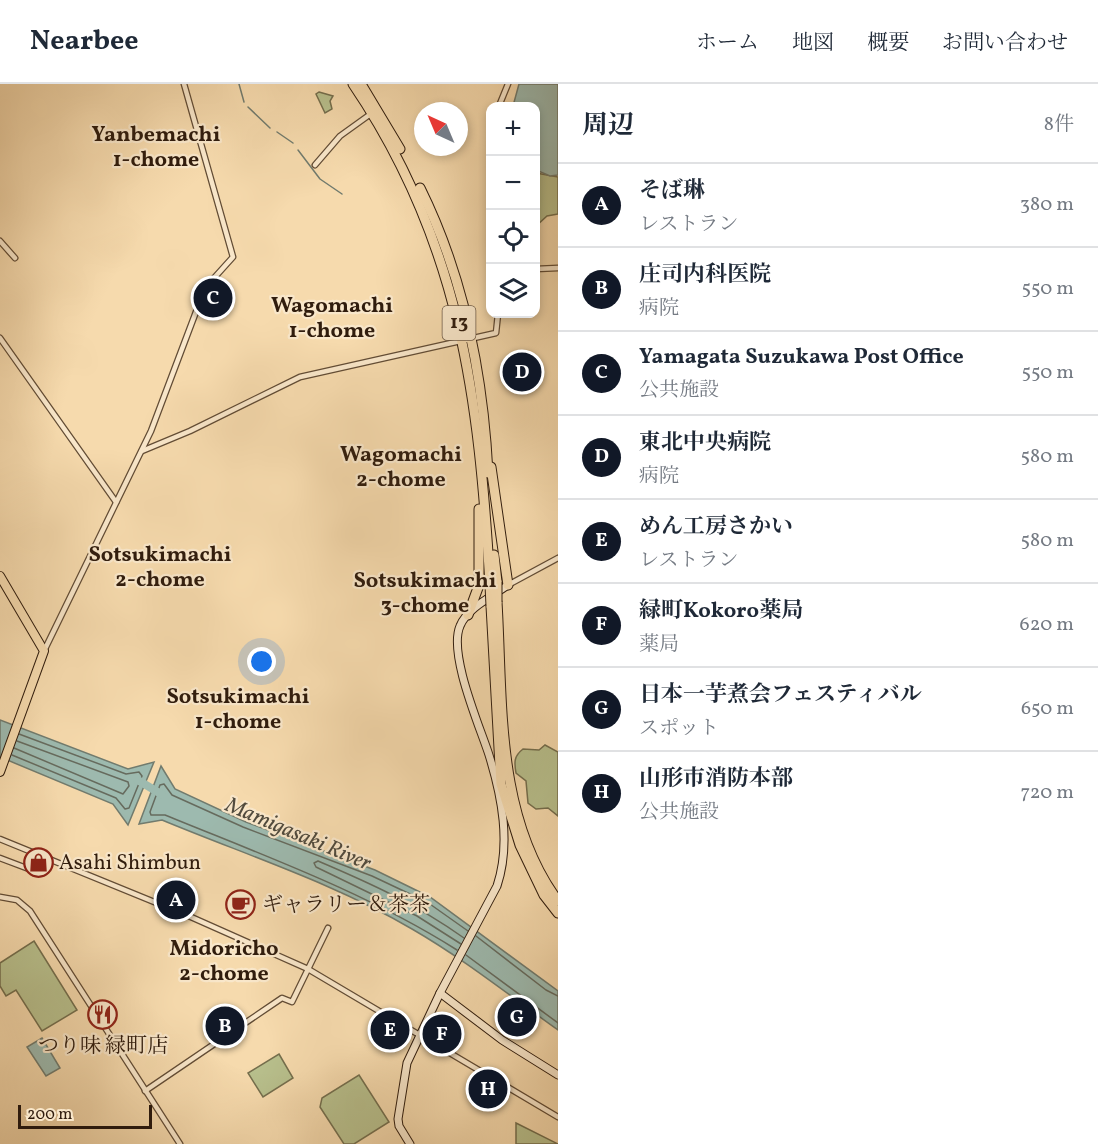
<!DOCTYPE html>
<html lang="ja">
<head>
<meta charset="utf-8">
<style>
	:root { --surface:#fff; --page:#f6f6f7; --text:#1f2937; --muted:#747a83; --line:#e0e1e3; --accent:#111827 }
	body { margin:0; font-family:Vollkorn,"Noto Serif JP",serif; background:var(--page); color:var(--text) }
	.controls { position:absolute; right:18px; top:18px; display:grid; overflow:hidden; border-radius:12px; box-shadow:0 3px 9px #0003 }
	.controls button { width:54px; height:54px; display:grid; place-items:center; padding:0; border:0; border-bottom:2px solid var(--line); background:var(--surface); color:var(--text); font:30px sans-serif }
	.compass { position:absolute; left:414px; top:18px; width:54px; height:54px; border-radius:50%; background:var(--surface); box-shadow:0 3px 9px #0003; rotate:316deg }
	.scale { position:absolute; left:18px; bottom:15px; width:134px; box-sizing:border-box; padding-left:6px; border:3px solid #301c0d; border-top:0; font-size:16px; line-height:21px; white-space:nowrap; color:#301c0d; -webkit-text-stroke:4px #f9e7ca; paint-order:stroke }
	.you { position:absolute; left:262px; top:578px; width:21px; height:21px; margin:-15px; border:4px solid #fff; border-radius:50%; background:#1a73e8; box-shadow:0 0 0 9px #1a73e833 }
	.badge { display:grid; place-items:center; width:39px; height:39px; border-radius:50%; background:var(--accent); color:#fff; font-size:20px; font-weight:700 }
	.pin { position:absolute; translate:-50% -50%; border:3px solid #fff; box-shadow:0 2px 6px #0006 }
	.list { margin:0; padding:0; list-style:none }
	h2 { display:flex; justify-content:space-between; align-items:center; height:78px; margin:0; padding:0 24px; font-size:26px }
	h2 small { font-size:20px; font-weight:400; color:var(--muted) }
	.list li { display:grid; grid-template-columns:39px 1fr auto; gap:18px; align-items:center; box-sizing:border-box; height:84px; padding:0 24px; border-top:2px solid var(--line) }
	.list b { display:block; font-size:22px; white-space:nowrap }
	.list p { margin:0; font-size:20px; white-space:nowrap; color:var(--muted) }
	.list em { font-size:20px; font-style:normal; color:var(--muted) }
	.icon { flex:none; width:33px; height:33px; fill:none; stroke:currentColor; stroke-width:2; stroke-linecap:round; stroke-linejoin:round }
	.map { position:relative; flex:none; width:558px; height:1060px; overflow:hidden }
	header { display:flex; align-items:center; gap:36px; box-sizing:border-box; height:84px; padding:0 30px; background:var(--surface); border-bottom:2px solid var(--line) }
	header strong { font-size:28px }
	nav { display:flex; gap:33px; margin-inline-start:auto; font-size:21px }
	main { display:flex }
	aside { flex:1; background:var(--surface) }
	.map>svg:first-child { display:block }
</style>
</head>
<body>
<header>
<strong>Nearbee</strong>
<nav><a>ホーム</a><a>地図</a><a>概要</a><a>お問い合わせ</a></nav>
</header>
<main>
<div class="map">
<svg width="558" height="1060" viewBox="0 0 558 1060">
	<rect width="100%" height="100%" fill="#f6daad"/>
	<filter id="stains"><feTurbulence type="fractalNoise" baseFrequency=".00333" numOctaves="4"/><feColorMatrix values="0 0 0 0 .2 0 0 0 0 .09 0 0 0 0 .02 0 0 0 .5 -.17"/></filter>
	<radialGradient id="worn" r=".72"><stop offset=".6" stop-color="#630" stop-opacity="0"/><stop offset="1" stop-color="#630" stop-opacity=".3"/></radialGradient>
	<g fill="#b8c08d" stroke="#746e4d" stroke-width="1.5">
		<path d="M319,8L333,12L330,17L332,25L325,29L316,10Z"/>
		<path d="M536,89L558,93V130L547,132L536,142Z"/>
		<path d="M545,661L558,668V732L548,724L536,725L528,719L526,697L516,689C514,678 514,672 523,665L539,666Z"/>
		<path d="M34,857L77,926L42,947L16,906L6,912L0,902V879Z"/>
		<path d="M279,970L293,994L263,1013L248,989Z"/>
		<path d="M359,991L389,1038L354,1060H344L320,1023L322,1014Z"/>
		<path d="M516,1039L558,1060H516Z"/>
	</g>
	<g fill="#9dbaaf" stroke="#717b6e" stroke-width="1.5">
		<path d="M519,0H558V91L550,92L536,86V22H513Z"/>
		<path d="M0,636L128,685L154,678L128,741L113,720L0,673Z"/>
		<path d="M161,682L175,705L246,738L375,786L430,813L558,907V946C510,912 464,875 412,845C334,799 246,771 162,736L139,740Z"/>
		<path d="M42,954L60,984L46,992L27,963Z"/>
	</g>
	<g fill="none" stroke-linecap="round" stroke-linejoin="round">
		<g stroke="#666b5e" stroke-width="1.5">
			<path d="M14,664L123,710L129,702L128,698L17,657"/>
			<path d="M12,671L116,714L125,725L129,724L142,692L139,688L126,690L19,650"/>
			<path d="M476,852L546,906L558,912"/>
			<path d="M461,860L417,832L316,783L314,779L318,777C372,800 416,820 464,854"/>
			<path d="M457,866C365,808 265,772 165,731H151L150,728L160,701L164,700L172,711L243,743L372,792L427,818L468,847"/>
			<path d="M466,871L558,939"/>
		</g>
		<g stroke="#717b6e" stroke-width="1.5">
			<path d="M239,0L244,18"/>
			<path d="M248,23L270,44"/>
			<path d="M277,48L293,59"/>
			<path d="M298,66L320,95L342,110"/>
		</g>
		<path stroke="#9dbaaf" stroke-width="8" d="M136,695L161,710"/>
		<defs>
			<g id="street">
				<path d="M499,22L508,0"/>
				<path d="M315,81L340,52L372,29"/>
				<path d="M0,157L15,174"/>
				<path d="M536,185L558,184"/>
				<path d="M0,254L116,418"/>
				<path d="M142,367L190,347L300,293L496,249L498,230"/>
				<path d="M508,501L558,474"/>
				<path d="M44,567L151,347L205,204L233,173L184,0"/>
				<path d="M0,755L191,833L308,885L558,1033"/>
				<path d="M0,774L29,785"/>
				<path d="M0,813L17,816L30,827L180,1060"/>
				<path d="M145,1007L282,914L292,918L328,844"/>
			</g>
			<g id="secondary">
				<path d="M440,909L502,956L558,991"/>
				<path d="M410,1060L399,1042L398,1035L407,979L440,909L497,802C511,760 502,713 489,671C480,643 448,570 460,542C467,524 493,512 508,501"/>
			</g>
			<path id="primary" d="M0,492L44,567L0,688"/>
			<g id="highway">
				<path d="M353,0C461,159 479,314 490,501"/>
				<path d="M361,0L400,65"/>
				<path d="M420,104C464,193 483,290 488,389"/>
				<path d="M491,383L508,501"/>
				<path d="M494,471L497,498"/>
				<path d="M497,518C503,618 495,732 558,817"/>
				<path d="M491,522L501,700L520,761L544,811L558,829"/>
				<path d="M468,531L479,501V425"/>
			</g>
		</defs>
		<use href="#street" stroke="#624c35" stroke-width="7"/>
		<use href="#secondary" stroke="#301c0d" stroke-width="9"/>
		<use href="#primary" stroke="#301c0d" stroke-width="10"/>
		<use href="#highway" stroke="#301c0d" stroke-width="11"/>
		<use href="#street" stroke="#f9e7ca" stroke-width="4.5"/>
		<use href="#secondary" stroke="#f9e7ca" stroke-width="7"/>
		<use href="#primary" stroke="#f6daad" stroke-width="8"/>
		<use href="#highway" stroke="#f6daad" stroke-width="9"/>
		<defs>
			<g id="highway-bridge">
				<path d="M497,498V518"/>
				<path d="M490,501L491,522"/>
			</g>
		</defs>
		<use href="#highway-bridge" stroke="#301c0d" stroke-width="11" stroke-linecap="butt"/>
		<use href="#highway-bridge" stroke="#f6daad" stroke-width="9"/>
	</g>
	<defs>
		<symbol id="shop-ring" viewBox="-11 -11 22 22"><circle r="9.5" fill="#f9e7ca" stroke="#8f2418" stroke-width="1.5"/><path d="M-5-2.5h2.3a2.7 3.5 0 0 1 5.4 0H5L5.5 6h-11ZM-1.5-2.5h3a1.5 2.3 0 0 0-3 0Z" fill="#8f2418"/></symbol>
		<symbol id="cafe-ring" viewBox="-11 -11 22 22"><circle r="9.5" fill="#f9e7ca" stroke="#8f2418" stroke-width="1.5"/><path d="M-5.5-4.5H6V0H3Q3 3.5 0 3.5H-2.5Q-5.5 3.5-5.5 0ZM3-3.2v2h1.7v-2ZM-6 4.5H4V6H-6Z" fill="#8f2418"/></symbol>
		<symbol id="restaurant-ring" viewBox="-11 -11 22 22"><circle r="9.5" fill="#f9e7ca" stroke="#8f2418" stroke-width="1.5"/><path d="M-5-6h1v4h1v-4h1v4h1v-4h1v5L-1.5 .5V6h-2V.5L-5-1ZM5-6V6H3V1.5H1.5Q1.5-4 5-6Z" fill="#8f2418"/></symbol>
	</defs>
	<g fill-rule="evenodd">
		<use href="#shop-ring" x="22" y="762" width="33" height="33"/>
		<use href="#cafe-ring" x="224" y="804" width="33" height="33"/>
		<use href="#restaurant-ring" x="86" y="914" width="33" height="33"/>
	</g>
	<g text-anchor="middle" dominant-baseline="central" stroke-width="4.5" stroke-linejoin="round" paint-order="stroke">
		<rect fill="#f9e7ca" stroke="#6c5946" stroke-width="1.5" x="442.5" y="222" width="33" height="34" rx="4.5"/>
		<g font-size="20" font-weight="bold" fill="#301c0d">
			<text x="459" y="239">13</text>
		</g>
		<g font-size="21" fill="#301c0d" stroke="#f9e7ca" text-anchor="start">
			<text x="59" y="779">Asahi Shimbun</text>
			<text x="262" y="821">ギャラリー＆茶茶</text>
			<text x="103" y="962" text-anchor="middle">つり味 緑町店</text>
		</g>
		<g font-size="22" font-weight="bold" fill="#301c0d" stroke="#f9e7ca">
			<text x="156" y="51">Yanbemachi<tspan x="156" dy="25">1-chome</tspan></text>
			<text x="332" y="222">Wagomachi<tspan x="332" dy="25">1-chome</tspan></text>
			<text x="401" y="371">Wagomachi<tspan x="401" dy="25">2-chome</tspan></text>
			<text x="160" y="471">Sotsukimachi<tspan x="160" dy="25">2-chome</tspan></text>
			<text x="425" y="497">Sotsukimachi<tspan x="425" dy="25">3-chome</tspan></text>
			<text x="238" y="613">Sotsukimachi<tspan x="238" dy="25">1-chome</tspan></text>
			<text x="224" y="865">Midoricho<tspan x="224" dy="25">2-chome</tspan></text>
		</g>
		<g font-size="22" font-style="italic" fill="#514b3e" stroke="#f9e7ca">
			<text transform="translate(298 751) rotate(23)">Mamigasaki River</text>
		</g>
	</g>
	<rect width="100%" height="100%" filter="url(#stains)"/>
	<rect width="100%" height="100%" fill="url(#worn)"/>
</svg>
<div class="controls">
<button>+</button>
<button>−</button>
<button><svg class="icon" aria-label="locate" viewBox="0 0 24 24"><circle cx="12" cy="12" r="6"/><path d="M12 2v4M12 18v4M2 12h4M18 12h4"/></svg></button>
<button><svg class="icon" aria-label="layers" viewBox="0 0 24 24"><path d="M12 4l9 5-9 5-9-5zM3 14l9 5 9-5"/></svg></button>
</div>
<svg class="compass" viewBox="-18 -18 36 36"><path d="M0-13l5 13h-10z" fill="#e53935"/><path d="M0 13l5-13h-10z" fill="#747a83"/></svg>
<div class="scale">200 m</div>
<div class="you"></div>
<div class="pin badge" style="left:176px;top:816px">A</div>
<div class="pin badge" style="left:225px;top:942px">B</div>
<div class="pin badge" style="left:213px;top:214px">C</div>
<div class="pin badge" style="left:522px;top:288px">D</div>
<div class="pin badge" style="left:390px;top:946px">E</div>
<div class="pin badge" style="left:442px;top:950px">F</div>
<div class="pin badge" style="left:517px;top:933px">G</div>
<div class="pin badge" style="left:488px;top:1005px">H</div>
</div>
<aside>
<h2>周辺<small>8件</small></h2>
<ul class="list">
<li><span class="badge">A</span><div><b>そば琳</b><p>レストラン</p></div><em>380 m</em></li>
<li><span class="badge">B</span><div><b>庄司内科医院</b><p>病院</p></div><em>550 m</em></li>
<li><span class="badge">C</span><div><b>Yamagata Suzukawa Post Office</b><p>公共施設</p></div><em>550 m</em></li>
<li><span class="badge">D</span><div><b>東北中央病院</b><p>病院</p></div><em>580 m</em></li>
<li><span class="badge">E</span><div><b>めん工房さかい</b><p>レストラン</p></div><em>580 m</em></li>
<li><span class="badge">F</span><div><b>緑町Kokoro薬局</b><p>薬局</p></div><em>620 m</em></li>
<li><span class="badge">G</span><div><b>日本一芋煮会フェスティバル</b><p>スポット</p></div><em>650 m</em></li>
<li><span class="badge">H</span><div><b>山形市消防本部</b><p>公共施設</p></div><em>720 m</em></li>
</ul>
</aside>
</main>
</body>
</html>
